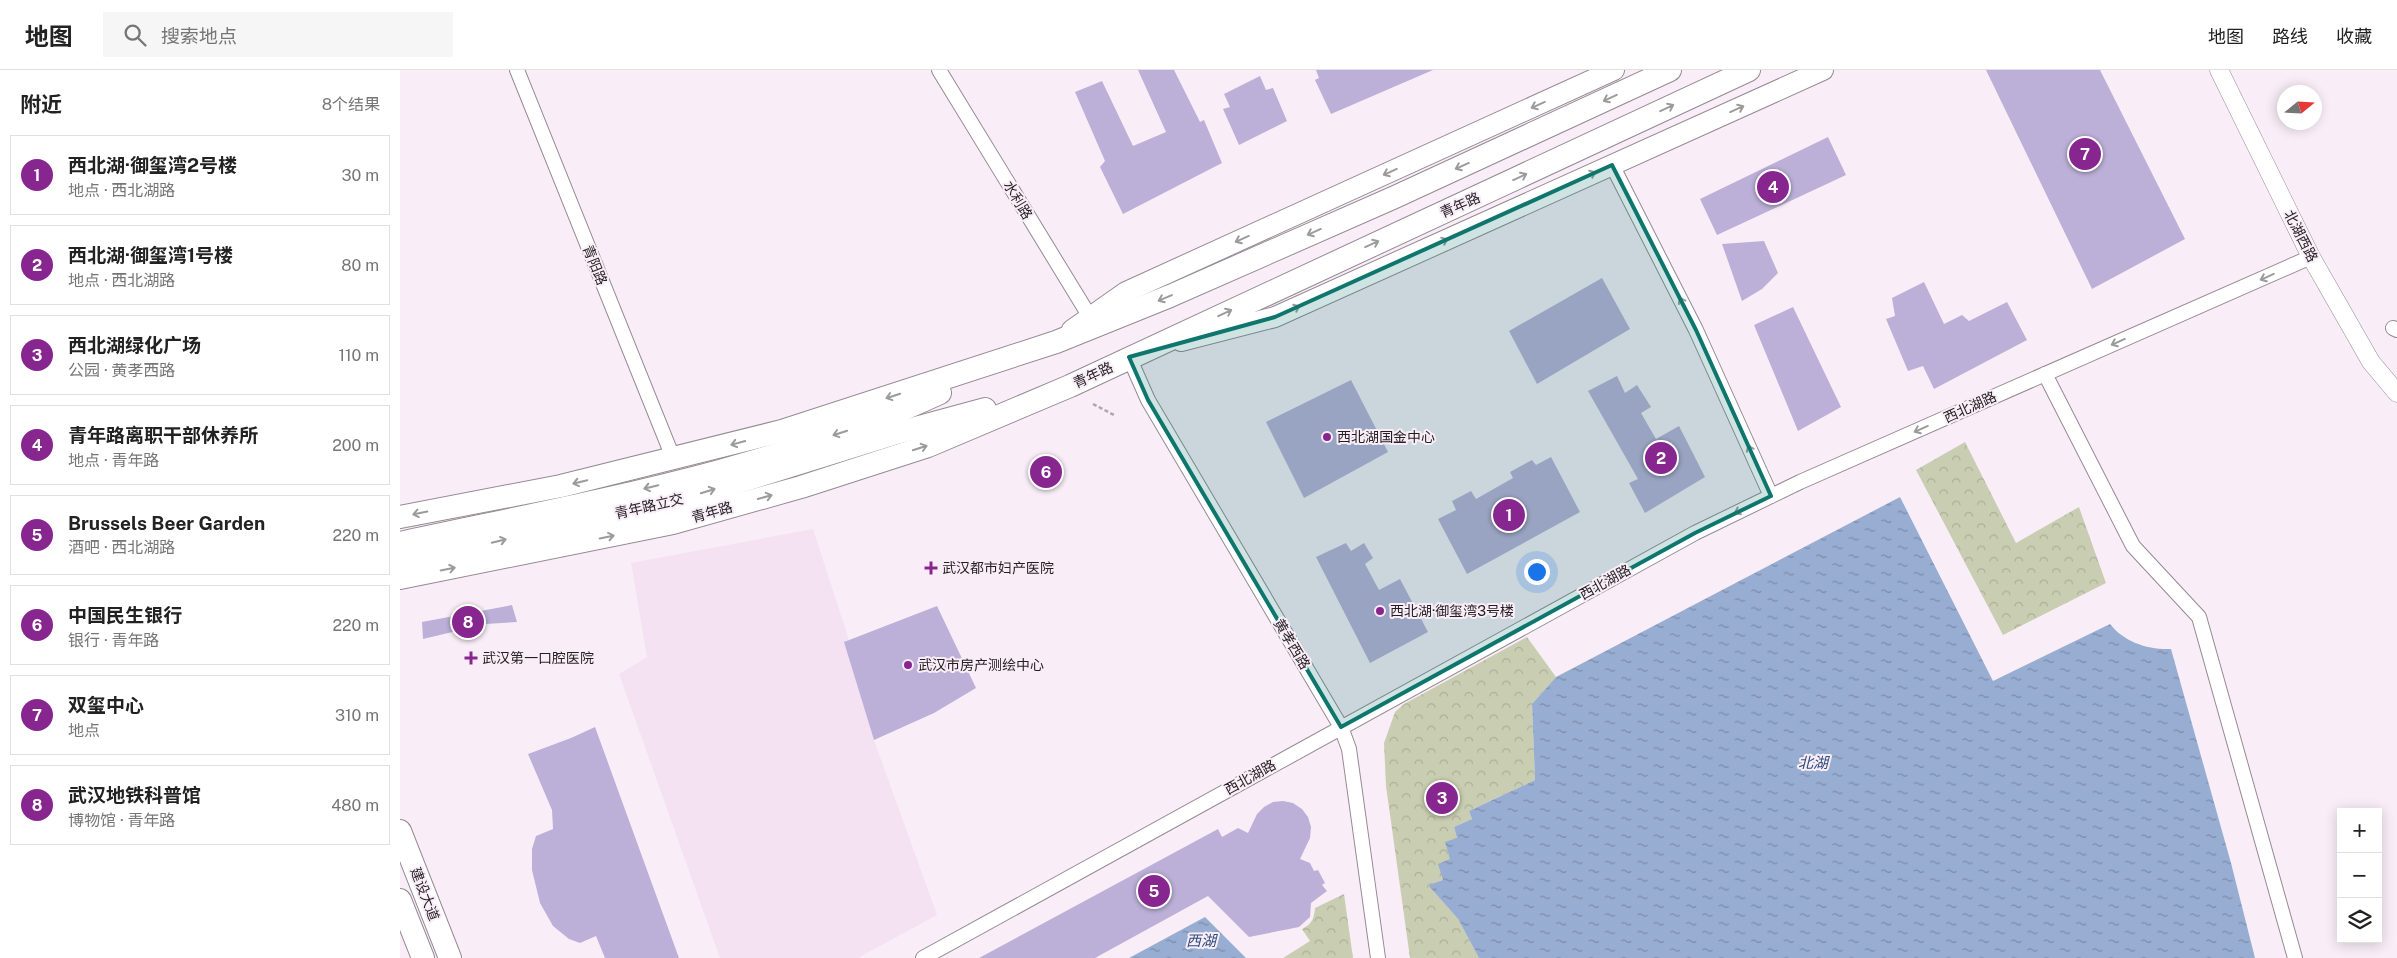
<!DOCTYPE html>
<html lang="zh">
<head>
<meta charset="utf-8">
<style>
	:root { --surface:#fff; --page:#f6f6f6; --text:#222; --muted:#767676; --line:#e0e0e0; --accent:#88268f }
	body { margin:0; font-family:"Public Sans","Noto Sans SC",sans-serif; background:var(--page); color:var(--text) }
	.controls { position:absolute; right:15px; bottom:15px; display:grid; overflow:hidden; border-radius:0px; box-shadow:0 2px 12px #0003 }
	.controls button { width:45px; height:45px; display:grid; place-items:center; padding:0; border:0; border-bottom:1px solid var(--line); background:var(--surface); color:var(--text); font:25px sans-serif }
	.compass { position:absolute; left:1877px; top:15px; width:45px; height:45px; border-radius:50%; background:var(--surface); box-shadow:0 2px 12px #0003; rotate:72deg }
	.you { position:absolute; left:1136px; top:501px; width:18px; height:18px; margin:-12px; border:4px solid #fff; border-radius:50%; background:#1a73e8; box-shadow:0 0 0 8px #1a73e833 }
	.badge { display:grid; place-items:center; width:32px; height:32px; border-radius:50%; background:var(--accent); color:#fff; font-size:16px; font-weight:700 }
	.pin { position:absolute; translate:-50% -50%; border:2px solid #fff; box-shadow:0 1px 5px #0006 }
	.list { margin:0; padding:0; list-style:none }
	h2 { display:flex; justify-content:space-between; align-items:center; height:65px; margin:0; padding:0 20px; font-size:21px }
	h2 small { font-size:16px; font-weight:400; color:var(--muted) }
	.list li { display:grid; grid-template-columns:32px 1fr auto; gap:15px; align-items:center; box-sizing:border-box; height:80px; margin:0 10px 10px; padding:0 10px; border:1px solid var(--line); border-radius:0px }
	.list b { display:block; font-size:19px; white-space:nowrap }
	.list p { margin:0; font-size:16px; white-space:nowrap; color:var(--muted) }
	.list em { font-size:16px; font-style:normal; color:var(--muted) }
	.icon { flex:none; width:28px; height:28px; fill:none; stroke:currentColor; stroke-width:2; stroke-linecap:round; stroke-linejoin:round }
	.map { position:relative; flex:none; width:1997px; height:888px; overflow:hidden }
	header { display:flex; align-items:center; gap:30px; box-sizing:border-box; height:70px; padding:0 25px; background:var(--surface); border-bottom:1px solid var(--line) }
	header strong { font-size:24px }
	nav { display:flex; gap:28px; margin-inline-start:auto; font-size:18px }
	.search { width:350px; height:45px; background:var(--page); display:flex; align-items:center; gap:12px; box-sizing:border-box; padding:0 18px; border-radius:0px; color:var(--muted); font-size:19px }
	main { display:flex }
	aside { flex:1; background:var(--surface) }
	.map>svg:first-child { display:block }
</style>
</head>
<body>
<header>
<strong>地图</strong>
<div class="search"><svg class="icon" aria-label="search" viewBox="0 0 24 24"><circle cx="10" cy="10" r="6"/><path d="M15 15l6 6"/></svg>搜索地点</div>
<nav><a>地图</a><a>路线</a><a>收藏</a></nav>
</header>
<main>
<aside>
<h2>附近<small>8个结果</small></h2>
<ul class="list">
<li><span class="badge">1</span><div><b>西北湖·御玺湾2号楼</b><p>地点 · 西北湖路</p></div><em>30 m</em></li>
<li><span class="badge">2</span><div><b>西北湖·御玺湾1号楼</b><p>地点 · 西北湖路</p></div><em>80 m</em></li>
<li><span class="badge">3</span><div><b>西北湖绿化广场</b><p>公园 · 黄孝西路</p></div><em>110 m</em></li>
<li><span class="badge">4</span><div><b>青年路离职干部休养所</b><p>地点 · 青年路</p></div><em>200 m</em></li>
<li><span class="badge">5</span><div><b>Brussels Beer Garden</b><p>酒吧 · 西北湖路</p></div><em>220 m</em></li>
<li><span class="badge">6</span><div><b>中国民生银行</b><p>银行 · 青年路</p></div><em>220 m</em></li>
<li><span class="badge">7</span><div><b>双玺中心</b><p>地点</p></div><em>310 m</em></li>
<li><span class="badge">8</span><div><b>武汉地铁科普馆</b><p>博物馆 · 青年路</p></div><em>480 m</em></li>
</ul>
</aside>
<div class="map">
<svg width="1997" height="888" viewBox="0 0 1997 888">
	<defs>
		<pattern id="park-crowns" width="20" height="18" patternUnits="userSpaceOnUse" patternTransform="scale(1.25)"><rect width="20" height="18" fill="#c9cdb2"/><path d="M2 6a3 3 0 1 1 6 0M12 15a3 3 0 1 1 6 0" fill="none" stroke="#acb099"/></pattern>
		<pattern id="water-ripples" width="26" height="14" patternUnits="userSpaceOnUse" patternTransform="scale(1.25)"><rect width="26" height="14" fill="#97add1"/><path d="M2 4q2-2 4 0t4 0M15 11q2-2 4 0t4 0" fill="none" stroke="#7b8ca9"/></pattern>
	</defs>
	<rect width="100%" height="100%" fill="#f9eef8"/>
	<path fill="#f4e1f2" d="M413,459L449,570L445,573L474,670L537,845L458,888H320L219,604L247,587L231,493Z"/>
	<g fill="url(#park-crowns)">
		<path d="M1565,372L1616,473L1679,437L1706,513L1603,565L1516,400Z"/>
		<path d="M1127,567L1156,607L1132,634L1135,710L1069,741L1072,749L1054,757L1057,768L1043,810L1028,815L1058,849L1079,888H1010L986,716L984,673L995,642L1004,634Z"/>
		<path d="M944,824L953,888H883L910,871L902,859C912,854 914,849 915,838Z"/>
	</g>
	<g fill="url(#water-ripples)">
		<path d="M1500,427L1593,611L1710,554C1724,572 1748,580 1771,579L1831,793L1855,888H1079L1058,849L1028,815L1043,810L1038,794L1050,789L1045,772L1057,768L1054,757L1072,749L1069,741L1135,710L1132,634L1156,607Z"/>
		<path d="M805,847L846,888H729Z"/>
	</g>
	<g fill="#bcb0d8">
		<path d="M738,0H774L800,52L804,50L822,93L723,144L700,97L705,91L675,22L702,11L733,76L766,62Z"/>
		<path d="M916,0H1033L931,44L915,10L919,8Z"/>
		<path d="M1586,0H1700L1785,169L1692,219Z"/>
		<path d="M860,6L866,20L873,18L887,51L839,75L823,39L830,37L824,24Z"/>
		<path d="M1428,67L1446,105L1317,165L1300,129Z"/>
		<path d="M1364,171L1378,203L1362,219L1342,231L1322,174Z"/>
		<path d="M1202,208L1230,259L1137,314L1109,261Z"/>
		<path d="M1524,212L1544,254L1562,245L1569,251L1607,232L1627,270L1534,319L1523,296L1508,301L1486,249L1495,246L1492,228Z"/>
		<path d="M1393,237L1441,337L1398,361L1354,255Z"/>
		<path d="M1217,306L1225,323L1237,315L1251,337L1241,343L1256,369L1279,356L1305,407L1245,443L1229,413L1238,409L1188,321Z"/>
		<path d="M951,310L988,382L904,428L866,352Z"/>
		<path d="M1151,387L1180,442L1067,504L1038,449L1056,440L1052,431L1071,421L1076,429L1113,408L1110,402L1132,390L1136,395Z"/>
		<path d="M946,473L951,481L964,473L973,488L965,494L979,520L1000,509L1028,562L970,593L916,487Z"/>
		<path d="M112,535L117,552L86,554L23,569L22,552Z"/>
		<path d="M537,536L576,618L534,643L474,670L444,572Z"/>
		<path d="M195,657L279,888H205L196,866L180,873L169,869L153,856L140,833L132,800V779L136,766L153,759L152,740L128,684L171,668Z"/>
		<path d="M883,731L893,733L902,739L908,747L911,757L910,768L900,789L910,793L914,801L918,800L925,813L922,815L927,821L911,833L910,847L899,857L849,867L808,826L695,888H579L818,759L822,767L838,758L848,763L857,744L864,737L873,732Z"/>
	</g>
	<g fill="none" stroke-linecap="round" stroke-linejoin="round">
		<defs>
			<g id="minor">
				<path d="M117,0L274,390"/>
				<path d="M539,0L690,247L696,252"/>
				<path d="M1212,95L1296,260L1371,426"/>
				<path d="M1993,258L1997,260"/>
				<path d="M729,287L748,330L941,657L949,679L978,888"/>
				<path d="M1645,304L1733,476L1799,547L1895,888"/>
				<path d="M523,888L1295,463L1400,412L1911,187"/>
			</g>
			<path id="tertiary" d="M1819,0L1911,187L1971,292L1997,323"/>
			<g id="secondary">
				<path d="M672,260L726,222L1214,0"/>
				<path d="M781,271L875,247L1423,0"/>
			</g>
			<g id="primary">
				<path d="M0,447L161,416L382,361L656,272L770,226L995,127L1270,0"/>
				<path d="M0,473C179,434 373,401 540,323"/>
				<path d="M0,491L36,486L294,426L493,364L585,339"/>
				<path d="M0,508L273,453L401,417L528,376L670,316L1349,0"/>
				<path d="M0,761L50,888"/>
				<path d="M0,830L23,888"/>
			</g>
		</defs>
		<use href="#minor" stroke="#958a94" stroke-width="16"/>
		<use href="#tertiary" stroke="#958a94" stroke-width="19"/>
		<use href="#secondary" stroke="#958a94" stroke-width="22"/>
		<use href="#primary" stroke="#958a94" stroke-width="24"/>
		<path stroke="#aea5ad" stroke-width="2.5" stroke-dasharray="4 2.5" stroke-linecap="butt" d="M693,334L716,346"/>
		<use href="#minor" stroke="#fff" stroke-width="14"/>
		<use href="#tertiary" stroke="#fff" stroke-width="18"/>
		<use href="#secondary" stroke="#fff" stroke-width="20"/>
		<use href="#primary" stroke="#fff" stroke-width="22"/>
	</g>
	<defs><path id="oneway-shaft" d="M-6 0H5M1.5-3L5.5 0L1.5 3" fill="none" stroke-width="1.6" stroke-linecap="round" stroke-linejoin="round" transform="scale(1.25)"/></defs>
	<g stroke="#9c9a9b">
		<use href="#oneway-shaft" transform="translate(1210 28) rotate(155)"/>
		<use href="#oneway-shaft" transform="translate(1138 35) rotate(156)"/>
		<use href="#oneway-shaft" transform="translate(1267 38) rotate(-25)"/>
		<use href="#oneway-shaft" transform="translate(1337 39) rotate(-24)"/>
		<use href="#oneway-shaft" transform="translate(1062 96) rotate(156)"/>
		<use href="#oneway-shaft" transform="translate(990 102) rotate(156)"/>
		<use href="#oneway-shaft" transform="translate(1189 105) rotate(-24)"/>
		<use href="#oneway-shaft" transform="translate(1120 107) rotate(-25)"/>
		<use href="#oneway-shaft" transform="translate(914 162) rotate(156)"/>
		<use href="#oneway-shaft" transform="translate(842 169) rotate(156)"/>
		<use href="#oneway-shaft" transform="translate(1041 172) rotate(-24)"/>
		<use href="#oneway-shaft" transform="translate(972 174) rotate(-24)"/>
		<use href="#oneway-shaft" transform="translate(1867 207) rotate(156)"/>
		<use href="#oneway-shaft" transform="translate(765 228) rotate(157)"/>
		<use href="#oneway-shaft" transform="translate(1283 234) rotate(-117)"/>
		<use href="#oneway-shaft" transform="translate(893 239) rotate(-24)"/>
		<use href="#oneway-shaft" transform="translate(825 243) rotate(-25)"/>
		<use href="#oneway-shaft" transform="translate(1718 272) rotate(156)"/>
		<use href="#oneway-shaft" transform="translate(493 326) rotate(162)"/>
		<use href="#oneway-shaft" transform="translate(1521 359) rotate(156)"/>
		<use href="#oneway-shaft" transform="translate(440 363) rotate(162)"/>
		<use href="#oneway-shaft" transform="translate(338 373) rotate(165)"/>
		<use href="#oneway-shaft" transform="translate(520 378) rotate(-18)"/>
		<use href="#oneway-shaft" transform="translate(1351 382) rotate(-114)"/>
		<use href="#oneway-shaft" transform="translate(180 412) rotate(167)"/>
		<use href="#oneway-shaft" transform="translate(251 417) rotate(167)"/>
		<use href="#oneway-shaft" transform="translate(308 421) rotate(-17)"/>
		<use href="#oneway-shaft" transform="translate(365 427) rotate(-16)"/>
		<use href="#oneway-shaft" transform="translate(1341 440) rotate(154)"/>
		<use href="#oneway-shaft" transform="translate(20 443) rotate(169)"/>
		<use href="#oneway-shaft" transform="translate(207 467) rotate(-12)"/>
		<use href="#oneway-shaft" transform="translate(99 471) rotate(-13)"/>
		<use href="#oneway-shaft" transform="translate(48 499) rotate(-11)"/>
	</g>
	<path fill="#0f766e" fill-opacity="0.2" stroke="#0f766e" stroke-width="4" stroke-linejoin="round" d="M1212,95L1296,260L1371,426L1295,463L941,657L748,330L729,287L875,247Z"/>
	<g fill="#88268f" stroke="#f9eef8" stroke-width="2">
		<circle cx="927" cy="367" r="5"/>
		<path d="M528.5 490.5h5v5h5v5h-5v5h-5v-5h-5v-5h5z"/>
		<circle cx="980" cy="541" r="5"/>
		<path d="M68.5 580.5h5v5h5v5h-5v5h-5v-5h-5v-5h5z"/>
		<circle cx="508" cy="595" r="5"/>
	</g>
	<g text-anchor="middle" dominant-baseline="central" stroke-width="4" stroke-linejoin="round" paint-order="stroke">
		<g font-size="14" fill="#221e21" stroke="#f9eef8">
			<text transform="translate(618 130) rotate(59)">水利路</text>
			<text transform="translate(1060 135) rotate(-24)">青年路</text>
			<text transform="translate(1901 166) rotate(63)">北湖西路</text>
			<text transform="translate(195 195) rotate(68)">青阳路</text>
			<text transform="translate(693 305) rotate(-25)">青年路</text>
			<text transform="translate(1570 337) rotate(-24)">西北湖路</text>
			<text transform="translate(249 436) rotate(-13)">青年路立交</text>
			<text transform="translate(312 442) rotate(-16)">青年路</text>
			<text transform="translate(1205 512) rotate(-29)">西北湖路</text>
			<text transform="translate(892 574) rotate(59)">黄孝西路</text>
			<text transform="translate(850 707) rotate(-29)">西北湖路</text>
			<text transform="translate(25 824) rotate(69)">建设大道</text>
		</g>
		<g font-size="14" fill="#221e21" stroke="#f9eef8" text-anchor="start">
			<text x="937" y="367">西北湖国金中心</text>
			<text x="542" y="498">武汉都市妇产医院</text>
			<text x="990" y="541">西北湖·御玺湾3号楼</text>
			<text x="82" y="588">武汉第一口腔医院</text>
			<text x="518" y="595">武汉市房产测绘中心</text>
		</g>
		<g font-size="15" font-style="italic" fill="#2e4c7c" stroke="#f9eef8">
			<text x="1413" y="692">北湖</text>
			<text x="801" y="870">西湖</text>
		</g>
	</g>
</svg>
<div class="controls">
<button>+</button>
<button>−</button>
<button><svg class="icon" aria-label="layers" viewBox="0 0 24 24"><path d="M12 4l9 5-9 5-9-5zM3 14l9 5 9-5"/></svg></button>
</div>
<svg class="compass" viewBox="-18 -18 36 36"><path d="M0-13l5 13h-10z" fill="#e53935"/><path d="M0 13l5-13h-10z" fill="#767676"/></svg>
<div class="you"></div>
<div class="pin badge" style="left:1109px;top:445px">1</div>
<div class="pin badge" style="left:1261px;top:388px">2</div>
<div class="pin badge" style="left:1042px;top:728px">3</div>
<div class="pin badge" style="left:1373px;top:117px">4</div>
<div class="pin badge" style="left:754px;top:821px">5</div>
<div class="pin badge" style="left:646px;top:402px">6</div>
<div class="pin badge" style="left:1685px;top:84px">7</div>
<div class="pin badge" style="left:68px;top:552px">8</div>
</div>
</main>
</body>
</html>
